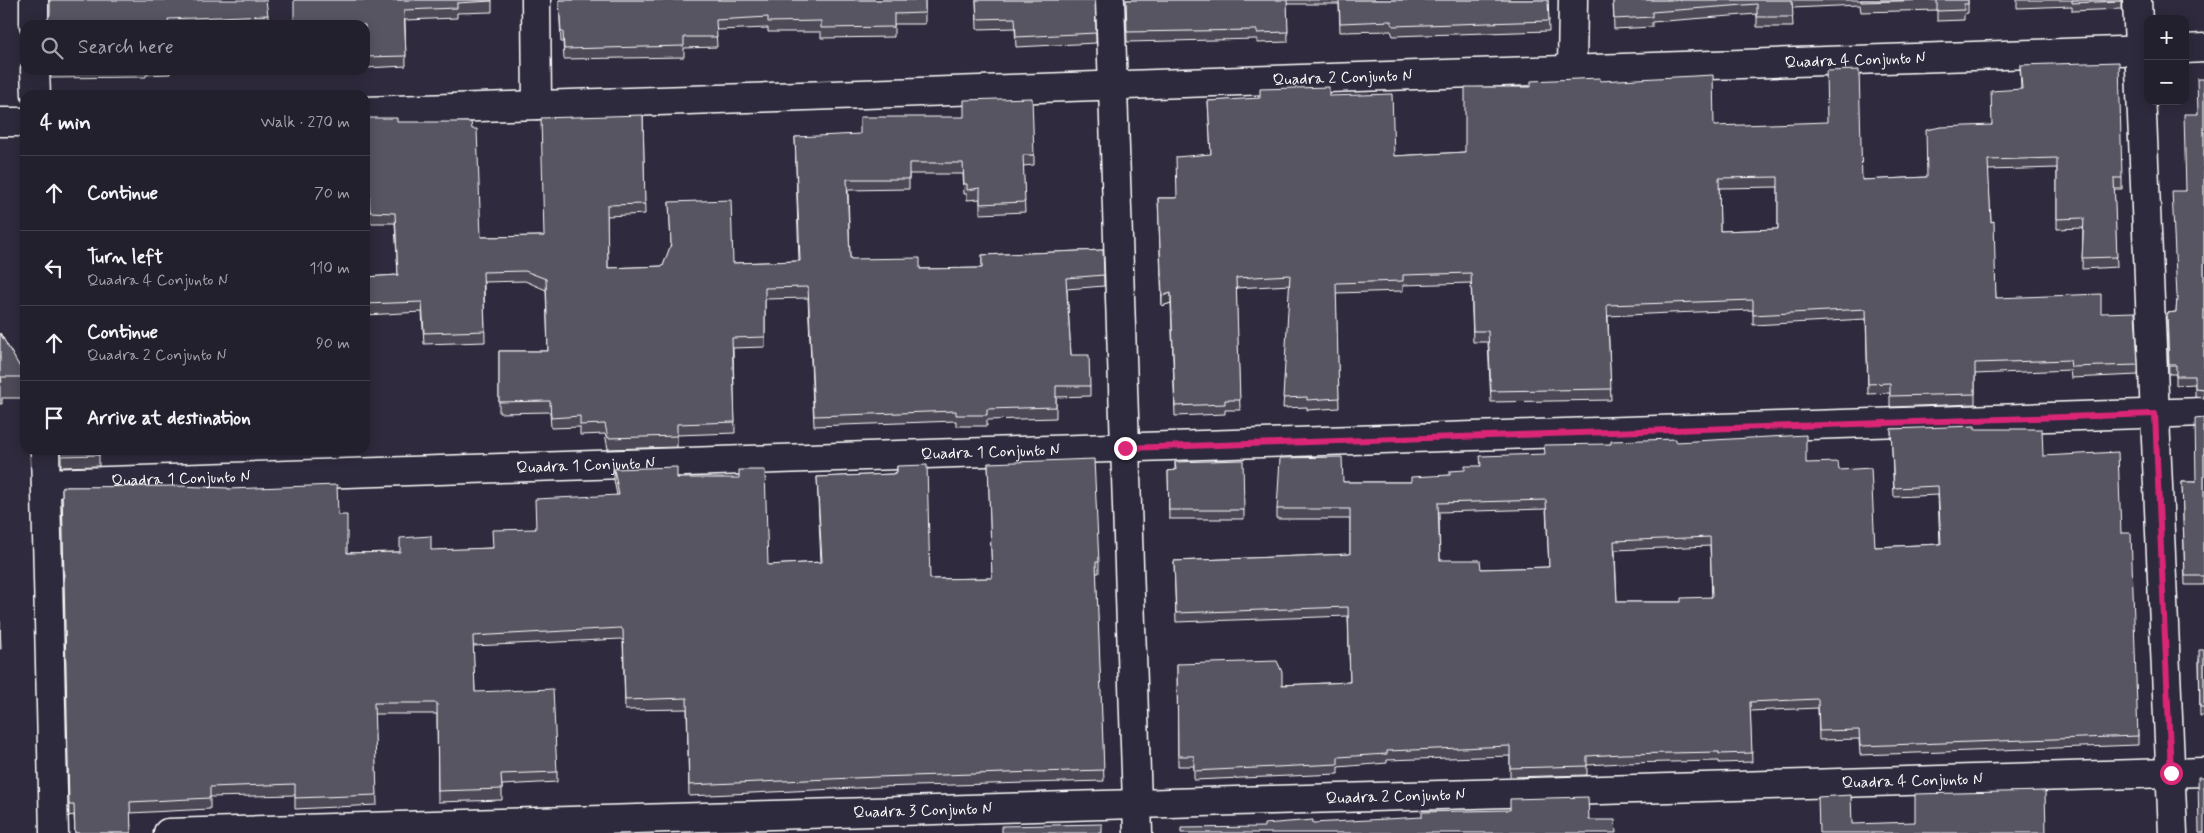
<!DOCTYPE html>
<html lang="en">
<head>
<meta charset="utf-8">
<style>
	:root { --surface:#23202e; --page:#2b2836; --text:#f1f3f6; --muted:#a3a3aa; --line:#403e4a }
	body { margin:0; font-family:Mynerve,sans-serif; background:var(--page); color:var(--text) }
	.controls { position:absolute; right:15px; top:15px; display:grid; overflow:hidden; border-radius:10px; box-shadow:0 2px 12px #0003 }
	.controls button { width:45px; height:45px; display:grid; place-items:center; padding:0; border:0; border-bottom:1px solid var(--line); background:var(--surface); color:var(--text); font:25px sans-serif }
	.stop { position:absolute; width:15px; height:15px; margin:-11px; border:4px solid #db2777; border-radius:50%; background:#fff }
	.stop.end { background:#db2777; border-color:#fff; box-shadow:0 1px 5px #0008 }
	.list { margin:0; padding:0; list-style:none }
	h2 { display:flex; justify-content:space-between; align-items:center; height:65px; margin:0; padding:0 20px; font-size:21px }
	h2 small { font-size:16px; font-weight:400; color:var(--muted) }
	.list li { display:grid; grid-template-columns:32px 1fr auto; gap:15px; align-items:center; box-sizing:border-box; height:75px; padding:0 20px; border-top:1px solid var(--line) }
	.list b { display:block; font-size:19px; white-space:nowrap }
	.list p { margin:0; font-size:16px; white-space:nowrap; color:var(--muted) }
	.list em { font-size:16px; font-style:normal; color:var(--muted) }
	.icon { flex:none; width:28px; height:28px; fill:none; stroke:currentColor; stroke-width:2; stroke-linecap:round; stroke-linejoin:round }
	.map { position:relative; flex:none; width:2204px; height:833px; overflow:hidden }
	.search { position:absolute; background:var(--surface); box-shadow:0 2px 12px #0003; left:20px; top:20px; width:350px; height:55px; display:flex; align-items:center; gap:12px; box-sizing:border-box; padding:0 18px; border-radius:15px; color:var(--muted); font-size:19px }
	.panel { position:absolute; background:var(--surface); box-shadow:0 2px 12px #0003; left:20px; top:90px; width:350px; height:365px; border-radius:15px }
	.map>svg:first-child { display:block }
</style>
</head>
<body>
<div class="map">
<svg width="2204" height="833" viewBox="0 0 2204 833">
	<rect width="100%" height="100%" fill="#2f2a3d"/>
	<filter id="ink" filterUnits="userSpaceOnUse"><feTurbulence type="fractalNoise" baseFrequency=".02" numOctaves="2"/><feDisplacementMap in="SourceGraphic" scale="10" xChannelSelector="R" yChannelSelector="G"/><feConvolveMatrix kernelMatrix="1 2 1 2 8 2 1 2 1" color-interpolation-filters="sRGB"/></filter>
	<g filter="url(#ink)">
		<g fill="none" stroke-linecap="round" stroke-linejoin="round">
			<defs>
				<g id="minor">
					<path d="M34,0V25"/>
					<path d="M536,0L537,105"/>
					<path d="M1110,0L1138,833"/>
					<path d="M2137,0L2173,833"/>
					<path d="M2185,49L2204,48"/>
					<path d="M35,70L36,95"/>
					<path d="M1572,71L1573,0"/>
					<path id="s1" d="M365,111L2148,50"/>
					<path d="M0,122H25"/>
					<path d="M45,450L54,833"/>
					<path id="s2" d="M46,483L2204,412"/>
					<path id="s3" d="M168,833L2204,772"/>
				</g>
			</defs>
			<use href="#minor" stroke="#fff" stroke-width="31"/>
			<use href="#minor" stroke="#2f2a3d" stroke-width="28"/>
		</g>
		<g fill="#4d4956" stroke="#fff" fill-rule="evenodd">
			<path d="M294,0H492V12L457,13V18L405,20L406,66L365,68V25Z"/>
			<path d="M559,0H925V24H894V37L821,38V32H768V28L716,30L717,47L684,48V57L564,59L563,42H561Z"/>
			<path d="M976,0H1095L1096,43L1016,47L1015,28L977,29Z"/>
			<path d="M1126,0H1548L1549,31L1393,36L1391,31L1340,32L1339,4H1287L1288,42L1257,43V39L1127,42Z"/>
			<path d="M1613,0H1968V13L1964,14V20L1937,21V10L1861,12L1860,5L1792,8L1793,27H1757V14L1652,22V27L1614,29Z"/>
			<path d="M2017,0H2121V9L2072,11V6L2017,8Z"/>
			<path d="M50,14L268,15V25H43L47,21Z"/>
			<path d="M2020,65L2122,178V189H2114L2117,267L2082,269L2083,228L2057,229V168L1988,170L1991,222L1996,298L2101,313L2138,365V375L2071,378L2070,370L1975,374V404L1890,407V393L1868,394L1866,319L1753,325V310L1670,313L1608,316L1611,400L1491,402L1488,342H1473L1471,283L1403,285V291L1336,293L1339,408L1307,410V407L1283,408L1290,285L1236,288L1240,410H1225V414L1175,416L1171,303L1162,306L1158,198H1177L1211,154L1208,101L1329,96L1394,156L1465,152L1531,87L1600,81L1714,126L1862,180L1927,177L1991,125L2021,89ZM1778,187V229L1720,231L1719,188Z"/>
			<path d="M50,70H170V74L146,75V77L51,78Z"/>
			<path d="M249,70H302L249,72Z"/>
			<path d="M2204,79V398L2195,397V384L2176,385V374H2169L2167,321V313L2176,312L2186,191L2198,114Z"/>
			<path d="M643,115L645,214L607,216L608,268L663,266L671,245L669,202L733,263L799,261L795,137L1034,155V165L1023,166L1025,212L980,214V199L967,200V194H964L963,174H909V189L848,190L850,259L920,269L982,268V255L1103,250L1104,286L1067,289L1071,355L1090,386V396L1056,397V418L987,420V426H956V421L814,426L808,298L765,299V347L733,348L735,433L677,435V447L608,449L605,434L580,435V427L551,428L550,412L499,413V351H548L546,290L525,281L484,282L485,342L424,344L422,312L365,315V277L398,275L395,223H370L369,207L365,206V118L397,122L481,237L544,236Z"/>
			<path d="M0,333L25,376V398H2V404H0Z"/>
			<path d="M2204,418V585H2185L2182,482H2196Z"/>
			<path d="M1891,429H1975L2043,456L2121,533L2138,736V745L1860,755L1859,739L1819,740L1818,708L1750,711L1752,762L1719,763V761L1623,763L1587,765V775L1510,777V756L1387,760V763L1338,767V774L1194,780V766H1178L1177,664L1282,685L1350,682L1348,616L1176,622L1174,561L1350,554V519H1277V509L1343,482H1411L1450,475L1480,466L1611,444L1676,442L1806,463L1839,470L1875,547L1940,544L1938,495L1894,497ZM1546,509L1549,567L1481,569L1440,560L1439,512ZM1710,546L1712,597L1681,602H1617L1615,550Z"/>
			<path d="M61,450H99V466L61,467Z"/>
			<path d="M1175,462L1244,510V519H1169L1168,471L1175,470Z"/>
			<path d="M988,463L1099,562V573H1096L1104,781L877,787L689,796L687,709L625,710L623,641L621,639L473,646L475,692L557,772V782L502,785V800L438,802L437,714H374L377,805L295,809V795L210,797V809L130,813L131,833H75L74,815L69,816L62,487L228,489L338,515L347,553L400,552L492,548L535,529L617,495L614,480V469L677,478L768,565L821,562L817,477L893,474L897,472V466L930,579L992,578Z"/>
			<path d="M2204,650V715L2200,716L2199,659Z"/>
		</g>
		<path fill="#3e3c46" stroke="#fff" d="M1171,293V303L1162,306V296Z"/>
		<g fill="#595564" stroke="#fff" fill-rule="evenodd">
			<path d="M50,0H266L268,15L168,19L169,25H43L47,21L50,14Z"/>
			<path d="M294,0H492V1L457,3V8L404,10L406,56L365,57V25H294Z"/>
			<path d="M559,0H925V13L894,14V27L821,28V21L768,22V17L716,20L717,37H684V46L564,49L563,32H561Z"/>
			<path d="M976,0H1095L1096,33L1016,37L1015,18L977,19Z"/>
			<path d="M1126,0H1287L1288,32L1257,33V30L1127,32Z"/>
			<path d="M1339,0H1548L1549,21L1393,26L1391,21L1340,23Z"/>
			<path d="M1613,0H1792L1793,17H1757V4L1652,12V17L1614,19Z"/>
			<path d="M1861,0H1936L1861,2Z"/>
			<path d="M1937,0H1968V4H1964V10L1937,11Z"/>
			<path d="M2072,0H2121V1L2072,3Z"/>
			<path d="M2119,62L2122,178H2114L2117,257L2082,258L2084,218L2057,219V158L1988,160L1991,222L1994,221L1996,298L2101,294V313L2135,312L2138,365L2071,367L2070,360L1975,363V394L1890,396V383L1868,384L1866,309L1753,315V300L1670,303L1607,305L1611,389L1491,391L1488,331H1473L1471,273L1403,275V281L1336,283L1339,398L1307,400V397L1283,398L1290,275L1236,278L1240,400H1225V404L1175,406L1171,293L1162,296L1158,198H1177L1176,157L1211,154L1208,101L1260,98V89L1329,87V96L1392,94L1394,156L1465,152V87H1531V81L1600,78V81L1713,75L1714,126L1827,122L1826,71L1859,70L1862,180L1927,177L1926,130L1941,127L1992,125L1991,91L2022,89L2020,65ZM1778,177V229L1720,231L1719,178Z"/>
			<path d="M2197,79H2204V389L2195,388V376H2176V365H2169L2167,313L2176,312L2177,297L2172,191H2186L2184,114H2198Z"/>
			<path d="M1032,98L1034,155H1023L1025,202L980,204V188L967,190V184H964L963,163H909V179H847L850,259L920,258V269L982,268V255L1103,250L1104,275L1066,278L1071,355H1089L1090,386H1056V407L987,409V415H956V411L814,416L808,287L765,288V337L732,338L735,422L677,424V436L608,438L605,424L580,425V416L551,418L550,401L499,402V351H548L546,279L525,271L483,272L485,331L424,333L422,302L365,304V277L398,275L395,213L370,212L369,196L365,195V118H397V122H471L472,129H477L481,237L544,236L541,118L643,115L645,204L607,205L608,268L663,266L671,244L669,202L731,200L733,263L800,261L795,137L860,134V117H964V100Z"/>
			<path d="M0,333L25,376V377H1L2,382H0Z"/>
			<path d="M2204,418V576H2185L2182,482H2196L2195,419Z"/>
			<path d="M1975,426V429H2042L2043,456L2118,452L2121,533H2131L2138,736L1860,746L1859,730L1819,731L1818,699L1750,702L1752,753L1719,754V752L1623,754L1587,756V766L1510,768V746L1387,751V754L1338,757V764L1194,771V756H1178L1177,664L1277,661L1282,672V685L1350,682L1348,607L1176,613L1174,561L1350,554V509H1277L1280,458L1342,457L1343,482H1411V477L1450,475V471L1465,470V466H1481L1480,456L1545,454L1544,445L1611,444V441L1676,439V442L1806,435V463L1838,462L1839,470L1871,468L1875,547L1941,544L1938,486L1894,488L1891,429ZM1546,500L1549,567L1481,569L1480,560H1440L1438,503ZM1710,537L1712,597L1681,598V602H1617L1614,541Z"/>
			<path d="M61,450H99V455L61,456Z"/>
			<path d="M1094,459L1099,562H1096L1104,770L877,777L689,785L687,698L625,700L623,630L621,628L473,636L475,692L553,689L557,772L501,774L502,789L438,791L437,703H374L377,795L295,798V784L210,787V798L130,802L131,833H75L74,805H69L62,487L178,486L228,488V489L337,485L338,515H347V553L400,552V538L431,536V550L493,548L492,530L536,529L535,499L619,495L614,469L677,467V478H739V470H765L768,565L822,562L817,477L893,474L897,472V466L927,465L930,579L992,578L988,463Z"/>
			<path d="M1243,460L1244,510H1169L1168,471L1176,470L1175,462Z"/>
			<path d="M0,621L1,649H0Z"/>
			<path d="M2199,650H2204V707H2200Z"/>
			<path d="M2198,777H2204V833H2199Z"/>
			<path d="M2045,791L2046,833H1819L1818,797L1851,795L1852,824L1915,822V794Z"/>
			<path d="M1588,797L1589,820H1615L1616,833H1181V828L1264,827V824L1313,820V823L1422,817V812L1510,810V799Z"/>
			<path d="M1102,824V833H1002V826Z"/>
		</g>
	</g>
	<g fill="none" stroke-linecap="round" stroke-linejoin="round" filter="url(#ink)">
		<path stroke="#db2777" stroke-width="6" d="M1125,448L2155,414L2171,773"/>
	</g>
	<g text-anchor="middle" dominant-baseline="central" stroke-width="4" stroke-linejoin="round" paint-order="stroke">
		<g font-size="16" fill="#fff" stroke="#2f2a3d">
			<text stroke="none"><textPath href="#s1" startOffset="1491">Quadra 4 Conjunto N</textPath></text>
			<text stroke="none"><textPath href="#s1" startOffset="978">Quadra 2 Conjunto N</textPath></text>
			<text stroke="none"><textPath href="#s2" startOffset="945">Quadra 1 Conjunto N</textPath></text>
			<text stroke="none"><textPath href="#s2" startOffset="540">Quadra 1 Conjunto N</textPath></text>
			<text stroke="none"><textPath href="#s2" startOffset="135">Quadra 1 Conjunto N</textPath></text>
			<text stroke="none"><textPath href="#s3" startOffset="1745">Quadra 4 Conjunto N</textPath></text>
			<text stroke="none"><textPath href="#s3" startOffset="1228">Quadra 2 Conjunto N</textPath></text>
			<text stroke="none"><textPath href="#s3" startOffset="755">Quadra 3 Conjunto N</textPath></text>
		</g>
	</g>
</svg>
<div class="controls">
<button>+</button>
<button>−</button>
</div>
<div class="stop" style="left:2171px;top:773px"></div>
<div class="stop end" style="left:1125px;top:448px"></div>
<div class="search"><svg class="icon" aria-label="search" viewBox="0 0 24 24"><circle cx="10" cy="10" r="6"/><path d="M15 15l6 6"/></svg>Search here</div>
<section class="panel">
<h2>4 min<small>Walk · 270 m</small></h2>
<ul class="list">
<li><svg class="icon" aria-label="ahead" viewBox="0 0 24 24"><path d="M12 20V5M6 11l6-6 6 6"/></svg><div><b>Continue</b></div><em>70 m</em></li>
<li><svg class="icon" aria-label="left" viewBox="0 0 24 24"><path d="M17 20v-9H6M10 6l-5 5 5 5"/></svg><div><b>Turn left</b><p>Quadra 4 Conjunto N</p></div><em>110 m</em></li>
<li><svg class="icon" aria-label="ahead" viewBox="0 0 24 24"><path d="M12 20V5M6 11l6-6 6 6"/></svg><div><b>Continue</b><p>Quadra 2 Conjunto N</p></div><em>90 m</em></li>
<li><svg class="icon" aria-label="arrive" viewBox="0 0 24 24"><path d="M6 21V4h12l-3 4 3 4H6"/></svg><div><b>Arrive at destination</b></div></li>
</ul>
</section>
</div>
</body>
</html>
